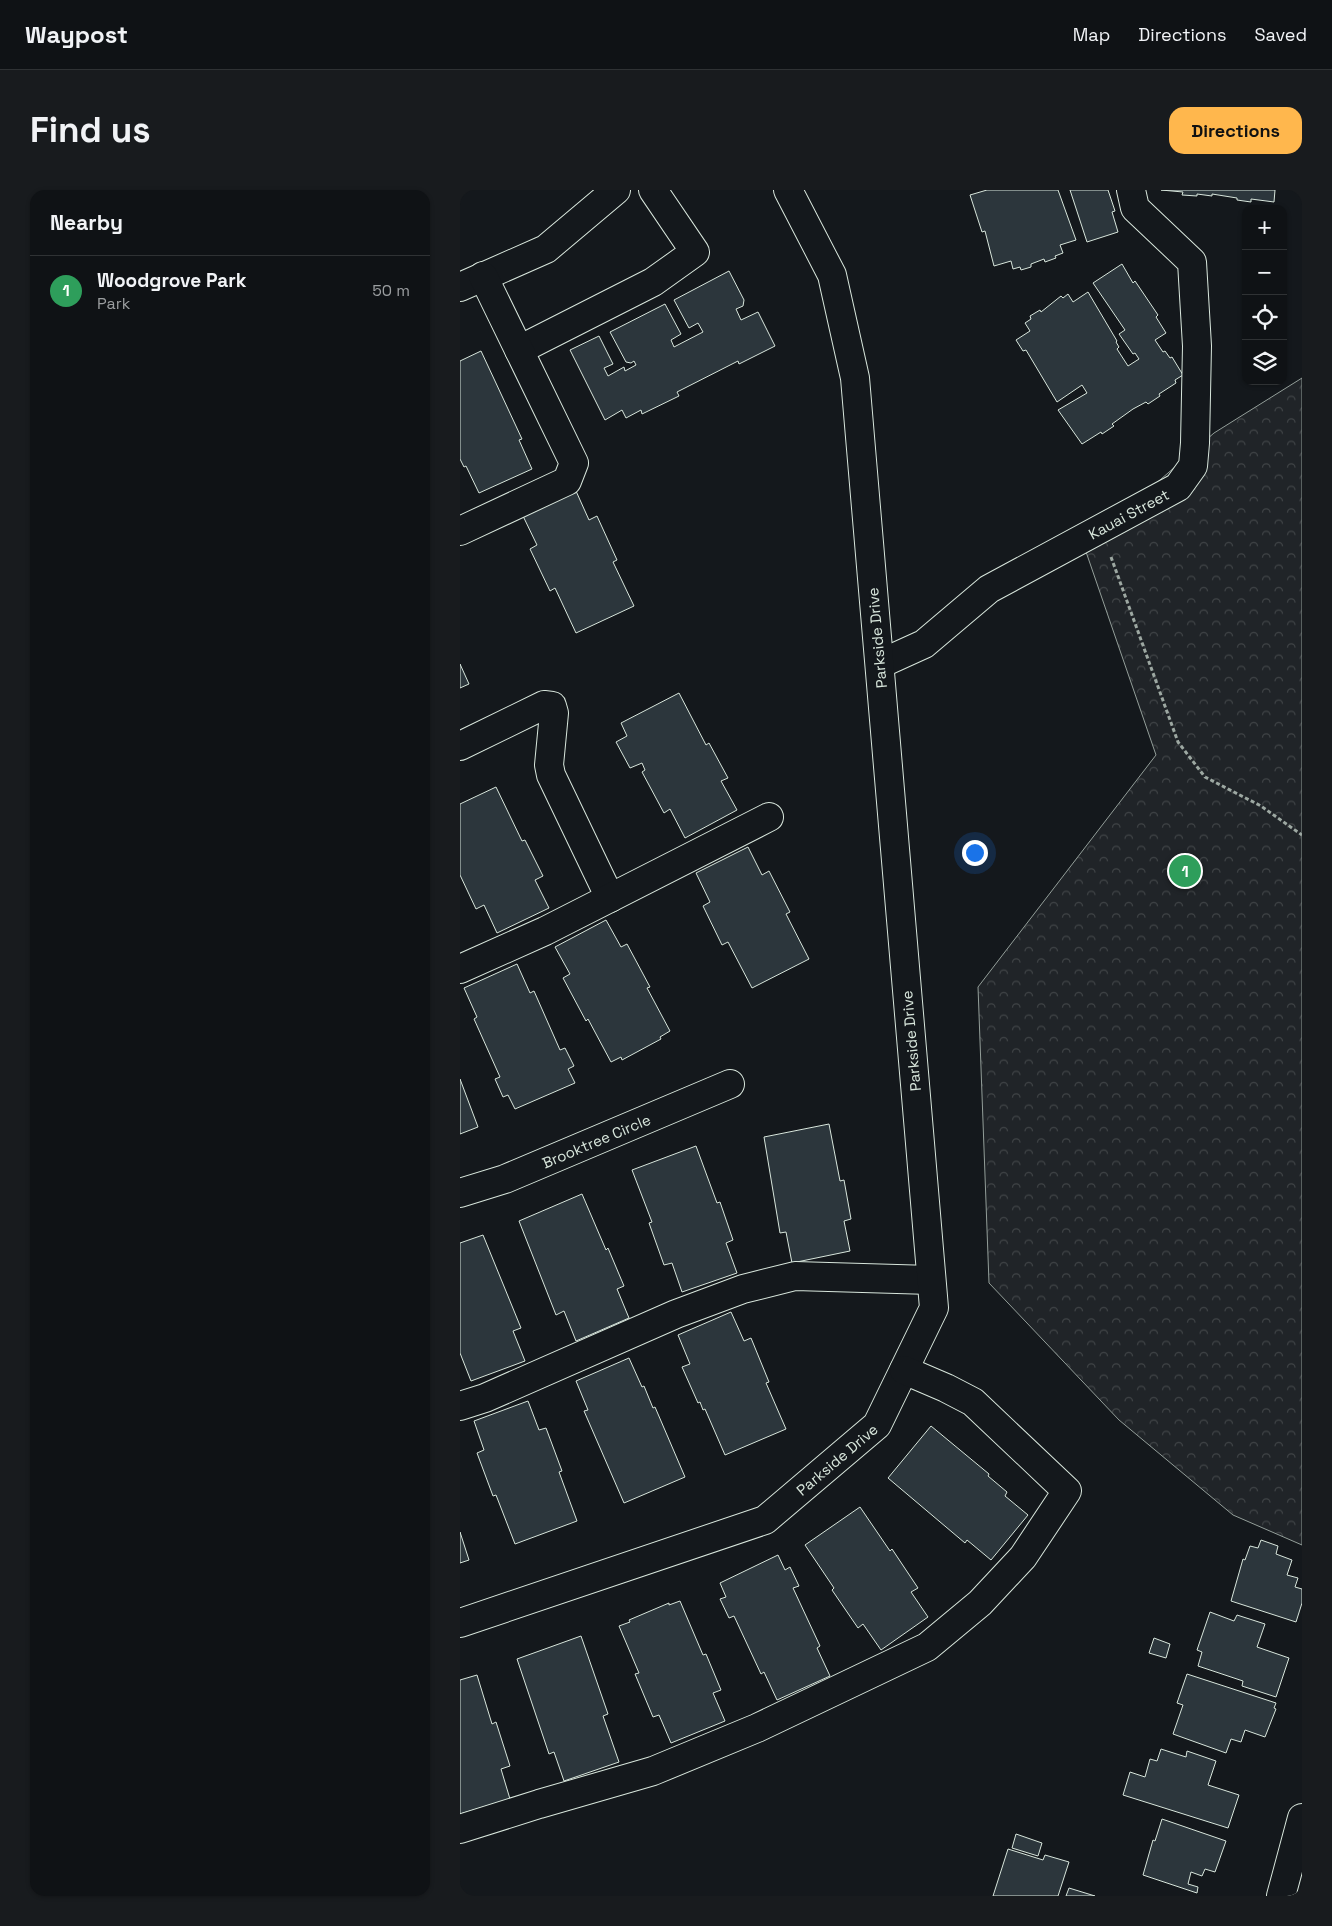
<!DOCTYPE html>
<html lang="en">
<head>
<meta charset="utf-8">
<style>
	:root { --surface:#0f1215; --page:#181b1e; --text:#f1f3f6; --muted:#9b9ea0; --line:#2f3234; --accent:#ffb74d }
	body { margin:0; font-family:"Space Grotesk",sans-serif; background:var(--page); color:var(--text) }
	.controls { position:absolute; right:15px; top:15px; display:grid; overflow:hidden; border-radius:10px; box-shadow:0 1px 4px #0004 }
	.controls button { width:45px; height:45px; display:grid; place-items:center; padding:0; border:0; border-bottom:1px solid var(--line); background:var(--surface); color:var(--text); font:25px sans-serif }
	.you { position:absolute; left:514px; top:662px; width:18px; height:18px; margin:-12px; border:4px solid #fff; border-radius:50%; background:#1a73e8; box-shadow:0 0 0 8px #1a73e833 }
	.badge { display:grid; place-items:center; width:32px; height:32px; border-radius:50%; background:var(--accent); color:#fff; font-size:16px; font-weight:700 }
	.pin { position:absolute; translate:-50% -50%; border:2px solid #fff; box-shadow:0 1px 5px #0006 }
	.list { margin:0; padding:0; list-style:none }
	h2 { display:flex; justify-content:space-between; align-items:center; height:65px; margin:0; padding:0 20px; font-size:21px }
	h2 small { font-size:16px; font-weight:400; color:var(--muted) }
	.list li { display:grid; grid-template-columns:32px 1fr auto; gap:15px; align-items:center; box-sizing:border-box; height:70px; padding:0 20px; border-top:1px solid var(--line) }
	.list b { display:block; font-size:19px; white-space:nowrap }
	.list p { margin:0; font-size:16px; white-space:nowrap; color:var(--muted) }
	.list em { font-size:16px; font-style:normal; color:var(--muted) }
	.icon { flex:none; width:28px; height:28px; fill:none; stroke:currentColor; stroke-width:2; stroke-linecap:round; stroke-linejoin:round }
	.map { position:relative; flex:none; width:842px; height:1706px; overflow:hidden; border-radius:15px }
	header { display:flex; align-items:center; gap:30px; box-sizing:border-box; height:70px; padding:0 25px; background:var(--surface); border-bottom:1px solid var(--line) }
	header strong { font-size:24px }
	nav { display:flex; gap:28px; margin-inline-start:auto; font-size:18px }
	.intro { display:flex; align-items:center; justify-content:space-between; box-sizing:border-box; height:120px; padding:0 30px }
	h1 { margin:0; font-size:35px }
	.button { padding:12px 22px; border-radius:15px; background:var(--accent); color:#111; font-size:18px; font-weight:700 }
	main { display:flex; gap:30px; padding:0 30px }
	aside { flex:1; background:var(--surface); border-radius:15px; box-shadow:0 1px 4px #0004 }
	.map>svg:first-child { display:block }
</style>
</head>
<body>
<header>
<strong>Waypost</strong>
<nav><a>Map</a><a>Directions</a><a>Saved</a></nav>
</header>
<div class="intro"><h1>Find us</h1><a class="button">Directions</a></div>
<main>
<aside>
<h2>Nearby<small></small></h2>
<ul class="list">
<li><span class="badge" style="background:#2e9e5b">1</span><div><b>Woodgrove Park</b><p>Park</p></div><em>50 m</em></li>
</ul>
</aside>
<div class="map">
<svg width="842" height="1706" viewBox="0 0 842 1706">
	<defs>
		<pattern id="forest-crowns" width="20" height="18" patternUnits="userSpaceOnUse" patternTransform="scale(1.25)"><rect width="20" height="18" fill="#202428"/><path d="M2 6a3 3 0 1 1 6 0M12 15a3 3 0 1 1 6 0" fill="none" stroke="#404447"/></pattern>
	</defs>
	<rect width="100%" height="100%" fill="#14181c"/>
	<path fill="url(#forest-crowns)" stroke="#939e99" d="M842,188V1355L773,1325L659,1230L529,1093L518,797L696,565L624,356L754,243Z"/>
	<g fill="#2c363c" stroke="#d8e6dc">
		<path d="M527,0H598L616,50L600,55L603,63L595,66L596,68L585,72L584,69L571,74V77L561,80L560,77L553,79L551,71L534,76L525,41L522,42L510,5Z"/>
		<path d="M610,0H648L655,21L652,22L658,42L627,52Z"/>
		<path d="M701,0H815L814,12L791,9V12L777,10V8L752,4V6L737,4V6L722,5L723,2Z"/>
		<path d="M662,74L673,93L675,91L698,125L696,127L706,143L695,150L703,162L705,161L710,168L712,167L723,185L715,190L716,193L699,204L700,206L688,214L686,212L673,219L652,234L654,236L642,244L641,242L622,254L598,220L627,203L622,195L597,212L566,160L563,161L556,150L570,141L565,133L571,129L570,126L580,120L581,122L601,106L603,108L608,104L613,112L628,102L657,151L656,152L659,157L657,159L668,176L679,169L675,163L673,164L659,144L665,140L633,93Z"/>
		<path d="M269,81L284,110L283,116L276,119L281,130L298,122L315,156L279,174L278,171L217,202L219,206L182,224L181,220L166,228L162,220L145,230L110,160L139,146L153,174L144,178L148,186L164,177L165,181L176,175L174,171L171,173L166,172L150,142L205,114L221,144L211,150L214,157L243,142L238,133L229,138L214,110Z"/>
		<path d="M21,161L62,249L59,250L72,279L19,303L6,276L4,277L0,269V171Z"/>
		<path d="M116,301L129,330L137,326L157,370L153,372L174,416L116,443L95,398L90,401L70,359L77,355L63,326Z"/>
		<path d="M0,474L9,494L0,498Z"/>
		<path d="M219,503L246,555L249,553L268,588L261,591L277,620L225,648L210,619L204,623L182,582L185,580L182,573L170,578L156,552L167,546L161,533Z"/>
		<path d="M36,597L62,651L65,650L83,686L75,690L89,718L37,743L24,715L16,719L0,685V614Z"/>
		<path d="M288,657L302,685L309,681L330,722L326,724L349,769L292,798L268,752L262,755L243,716L250,712L236,683Z"/>
		<path d="M146,730L161,757L167,754L190,797L187,798L210,841L200,847L201,849L162,870L161,867L151,872L128,829L126,831L103,788L110,784L95,757Z"/>
		<path d="M57,774L70,803L74,801L100,860L105,858L114,876L108,879L115,893L55,919L48,905L43,907L35,889L40,887L14,829L17,827L4,798Z"/>
		<path d="M0,889L18,937L0,944Z"/>
		<path d="M369,934L380,991L384,990L391,1029L384,1031L390,1061L332,1073L326,1042L320,1043L304,947Z"/>
		<path d="M236,956L257,1013L260,1012L273,1050L266,1053L277,1083L222,1102L212,1073L204,1075L189,1033L192,1032L172,980Z"/>
		<path d="M122,1004L146,1060L148,1058L164,1096L157,1099L169,1128L116,1151L104,1121L96,1125L59,1031Z"/>
		<path d="M23,1045L61,1138L53,1141L65,1171L11,1191L0,1163V1053Z"/>
		<path d="M271,1122L284,1151L291,1148L309,1192L306,1193L326,1239L265,1265L245,1219L243,1220L240,1212L238,1213L222,1177L230,1174L218,1145Z"/>
		<path d="M169,1168L182,1197L184,1196L193,1218L195,1217L225,1287L164,1313L124,1221L128,1220L116,1191Z"/>
		<path d="M68,1211L79,1240L86,1238L102,1281L99,1282L117,1331L55,1354L36,1305L33,1306L17,1263L24,1260L14,1231Z"/>
		<path d="M471,1236L529,1284L528,1286L547,1302L545,1306L568,1325L531,1370L507,1350L505,1353L428,1288Z"/>
		<path d="M400,1317L430,1361L432,1359L458,1398L451,1402L468,1427L421,1460L403,1434L398,1438L372,1400L374,1398L345,1355Z"/>
		<path d="M0,1342L9,1370L0,1373Z"/>
		<path d="M801,1350L818,1356L816,1364L832,1370L827,1385L838,1388L835,1397L842,1399V1413L836,1432L771,1411L783,1369L785,1370L790,1356L798,1358Z"/>
		<path d="M318,1365L325,1380L330,1377L339,1396L333,1398L360,1456L357,1458L370,1486L317,1510L304,1482L301,1484L274,1426L269,1428L260,1409L266,1407L260,1393Z"/>
		<path d="M220,1411L243,1465L246,1464L261,1500L253,1503L265,1531L211,1553L199,1525L193,1527L175,1484L179,1483L159,1436L170,1432L169,1430L209,1413V1415Z"/>
		<path d="M750,1422L774,1431L777,1425L805,1434L797,1457L829,1468L816,1507L782,1496L783,1491L738,1476L742,1462L737,1460Z"/>
		<path d="M121,1446L148,1524L143,1526L159,1572L104,1591L94,1562L89,1564L57,1469Z"/>
		<path d="M694,1448L710,1454L706,1468L689,1463Z"/>
		<path d="M727,1484L816,1513L814,1518L816,1519L805,1547L785,1540L781,1552L771,1549L766,1563L713,1544L723,1515L717,1513Z"/>
		<path d="M17,1485L32,1534L36,1532L50,1576L41,1579L50,1609L0,1624V1490Z"/>
		<path d="M701,1559L726,1567L727,1561L756,1571L748,1595L779,1605L768,1638L663,1605L670,1582L685,1587L690,1569L697,1571Z"/>
		<path d="M702,1629L766,1651L755,1682L745,1679L742,1686L731,1682L728,1694L738,1697L737,1703L683,1685L693,1650L695,1651Z"/>
		<path d="M556,1644L582,1653L578,1666L552,1658Z"/>
		<path d="M548,1659L583,1670L585,1665L609,1672L598,1706H533Z"/>
		<path d="M609,1698L635,1706H606Z"/>
	</g>
	<g fill="none" stroke-linecap="round" stroke-linejoin="round">
		<defs>
			<g id="minor">
				<path d="M0,97L86,59L156,0"/>
				<path d="M59,160L193,92L235,62L193,0"/>
				<path d="M0,341L107,291L114,273L23,86"/>
				<path id="s1" d="M420,474L464,454L529,399L718,297L733,276L735,253L737,156L732,72L675,18L671,0"/>
				<path d="M0,556L84,515L92,516L94,523L89,575L91,585L150,708"/>
				<path d="M0,779L85,741L309,627"/>
				<path id="s2" d="M0,1003L45,989L270,894"/>
				<path d="M0,1216L25,1208L216,1124L283,1099L335,1086L471,1090"/>
				<path id="s3" d="M0,1433L305,1330L417,1235L474,1118L395,188L372,85L328,0"/>
				<path d="M0,1639L79,1614L193,1581L297,1538L467,1457L520,1413L563,1367L607,1301L513,1212L486,1198L444,1180"/>
				<path d="M821,1706L842,1628"/>
			</g>
		</defs>
		<use href="#minor" stroke="#d8e6dc" stroke-width="30"/>
		<path stroke="#9da8a2" stroke-width="3" stroke-dasharray="4 2.5" stroke-linecap="butt" d="M651,367L718,552L745,587L801,616L842,645"/>
		<use href="#minor" stroke="#14181c" stroke-width="28"/>
	</g>
	<g text-anchor="middle" dominant-baseline="central" stroke-width="4" stroke-linejoin="round" paint-order="stroke">
		<g font-size="15" fill="#d8e6dc" stroke="#14181c">
			<text stroke="none"><textPath href="#s1" startOffset="292">Kauai Street</textPath></text>
			<text transform="translate(417 448) rotate(-95)">Parkside Drive</text>
			<text transform="translate(451 851) rotate(-95)">Parkside Drive</text>
			<text stroke="none"><textPath href="#s2" startOffset="146">Brooktree Circle</textPath></text>
			<text stroke="none"><textPath href="#s3" startOffset="416">Parkside Drive</textPath></text>
		</g>
	</g>
</svg>
<div class="controls">
<button>+</button>
<button>−</button>
<button><svg class="icon" aria-label="locate" viewBox="0 0 24 24"><circle cx="12" cy="12" r="6"/><path d="M12 2v4M12 18v4M2 12h4M18 12h4"/></svg></button>
<button><svg class="icon" aria-label="layers" viewBox="0 0 24 24"><path d="M12 4l9 5-9 5-9-5zM3 14l9 5 9-5"/></svg></button>
</div>
<div class="you"></div>
<div class="pin badge" style="left:725px;top:681px;background:#2e9e5b">1</div>
</div>
</main>
</body>
</html>
